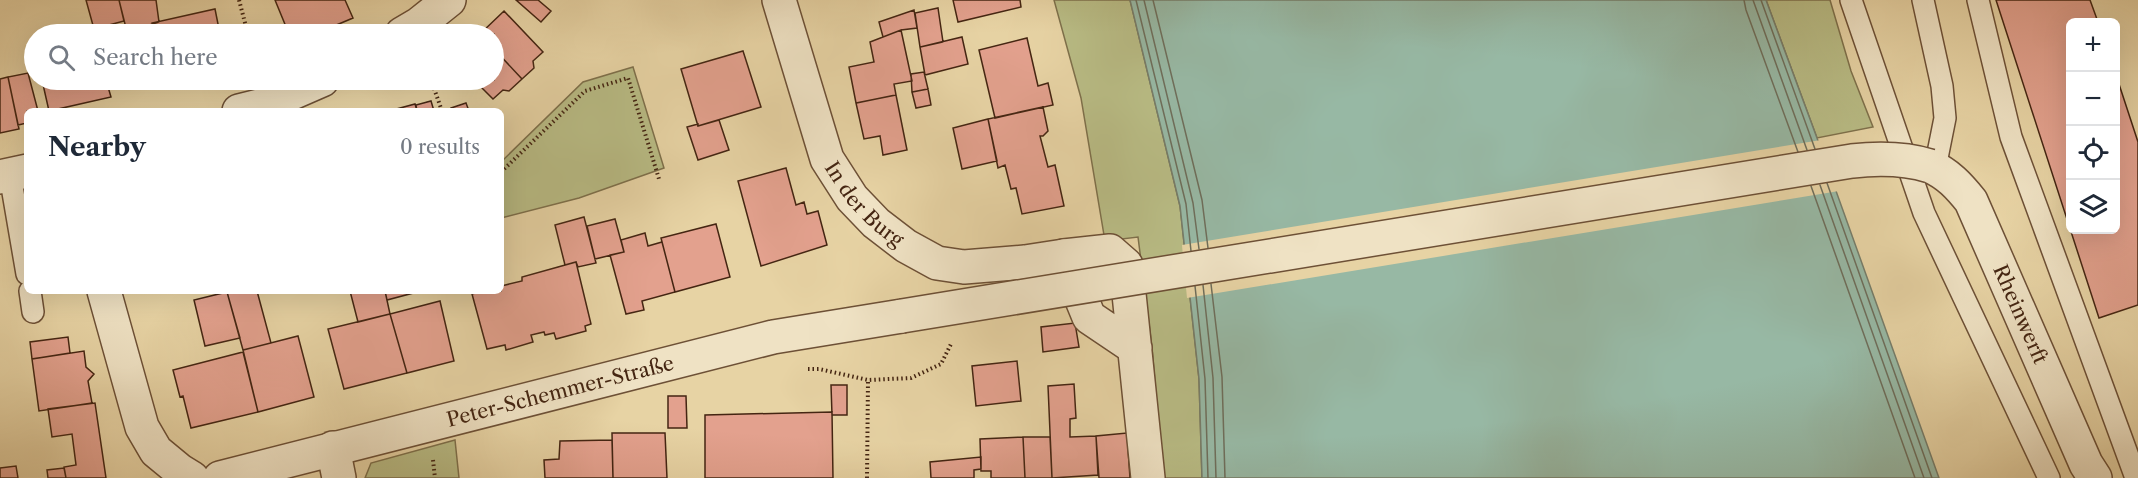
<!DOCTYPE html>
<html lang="en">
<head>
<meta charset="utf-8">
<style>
	body { margin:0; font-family:"Libre Caslon Text",serif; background:#f2f2f3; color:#1f2937 }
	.controls { position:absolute; right:18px; top:18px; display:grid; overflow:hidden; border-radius:9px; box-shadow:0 6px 24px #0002 }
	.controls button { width:54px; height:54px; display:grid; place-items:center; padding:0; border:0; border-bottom:2px solid #e0e1e3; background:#fff; color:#1f2937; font:30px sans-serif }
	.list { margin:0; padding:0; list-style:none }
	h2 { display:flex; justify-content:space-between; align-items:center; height:78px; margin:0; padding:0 24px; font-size:26px }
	h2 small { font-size:20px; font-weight:400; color:#747a83 }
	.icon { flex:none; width:33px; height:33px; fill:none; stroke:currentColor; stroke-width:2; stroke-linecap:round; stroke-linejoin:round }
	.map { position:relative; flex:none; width:2138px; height:478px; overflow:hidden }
	.search { position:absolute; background:#fff; box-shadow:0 6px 24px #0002; left:24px; top:24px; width:480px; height:66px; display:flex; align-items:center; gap:15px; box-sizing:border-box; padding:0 21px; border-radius:33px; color:#747a83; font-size:22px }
	.panel { position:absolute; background:#fff; box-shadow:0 6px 24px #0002; left:24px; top:108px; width:480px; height:186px; border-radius:9px }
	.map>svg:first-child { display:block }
	.green { fill:#b8bb84; stroke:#7e704b; stroke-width:1.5 }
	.water { fill:#97b8a4; stroke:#767d6a; stroke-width:1.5 }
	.pier { fill:#e7d3a4 }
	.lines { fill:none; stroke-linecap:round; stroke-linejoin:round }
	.shore { stroke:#6e6e5b; stroke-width:1.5 }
	.building { fill:#e3a18e; stroke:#442512; stroke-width:1.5 }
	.lane-casing { stroke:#6d5036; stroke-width:24 }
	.street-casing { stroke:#6d5036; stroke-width:36 }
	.path { stroke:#442512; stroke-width:4; stroke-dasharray:1.5 3; stroke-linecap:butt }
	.lane { stroke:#efe2c4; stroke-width:21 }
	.street { stroke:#efe2c4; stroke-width:33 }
	.street-bridge-casing { stroke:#6d5036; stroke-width:36; stroke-linecap:butt }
	.street-bridge { stroke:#efe2c4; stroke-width:33 }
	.labels { text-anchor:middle; stroke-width:4.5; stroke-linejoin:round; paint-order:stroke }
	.street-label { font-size:20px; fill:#442512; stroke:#efe2c4 }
</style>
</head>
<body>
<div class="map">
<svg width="2138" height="478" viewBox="0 0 2138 478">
	<rect width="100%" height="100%" fill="#e7d3a4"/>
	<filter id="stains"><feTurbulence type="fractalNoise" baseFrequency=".00333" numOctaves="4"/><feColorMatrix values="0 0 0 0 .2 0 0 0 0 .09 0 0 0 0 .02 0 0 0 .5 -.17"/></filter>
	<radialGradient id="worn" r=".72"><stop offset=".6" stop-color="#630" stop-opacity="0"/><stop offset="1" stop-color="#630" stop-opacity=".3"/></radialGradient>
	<path class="green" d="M1054,0H1130L1131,4L1180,206L1199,379L1202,478H1163L1152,347L1138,237L1105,241L1081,98Z
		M1766,0H1830L1851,71L1873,127L1817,138Z
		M633,67L664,168L579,198L501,218V162L583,82Z
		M455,440L459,478H365L371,463Z"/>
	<path class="water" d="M1130,0H1766L1817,138L1939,478H1202L1199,379L1180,206Z"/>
	<path class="pier" d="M1821,140L1839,191L1187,298L1182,245Z"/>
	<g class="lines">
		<path class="shore" d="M1136,0L1186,204L1191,251
			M1144,0L1193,203L1199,249
			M1153,0L1202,200L1208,248
			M1744,0L1746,10L1798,152
			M1753,0L1807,150
			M1761,0L1815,149
			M1827,183L1932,478
			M1820,185L1924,478
			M1811,186L1915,478
			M1211,284L1222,377L1225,478
			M1203,285L1213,378L1216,478
			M1195,286L1205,379L1208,478"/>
	</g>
	<path class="building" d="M86,0H119L124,21L94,29Z
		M119,0H156L159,22L127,32Z
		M275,0H345L353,18L315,34H289Z
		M516,0H538L551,11L541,22Z
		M953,0H1020L1021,7L958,22Z
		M1996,0H2090L2098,22H2070V230H2116V75L2138,142V305L2099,318Z
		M938,8L943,42L920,47L915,13Z
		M215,9L220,34H154L152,23Z
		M914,10L917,28L901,30L883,37L879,22Z
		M504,11L543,52L533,61L534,68L522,79L494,49V34H480Z
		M901,30L912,81L894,84L896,95L856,103L849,67L874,62L870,42Z
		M962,37L968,64L925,75L920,47Z
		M1027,38L1038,86L1048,83L1053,105L995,118L979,50Z
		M494,49L522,79L509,91L503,90L493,99L474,80H494Z
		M743,51L761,107L698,126L681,69Z
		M924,72L928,89L912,92L911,74Z
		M28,73L38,111H27V123L18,125L8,77Z
		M8,77L19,129L0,133V79Z
		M42,80H106L111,97L49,111Z
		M928,89L931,105L916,108L912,92Z
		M896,95L907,150L883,155L880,136L864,139L856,103Z
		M431,101L434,111H417L416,105Z
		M466,103L469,111H452L451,108Z
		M415,104L417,111H389Z
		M1043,107L1048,131L1043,136H1040L1048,167L1055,165L1064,206L1022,214L1016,188L1011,189L1005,165L998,168L988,119Z
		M988,119L997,161L962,169L953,128Z
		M719,120L729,150L698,160L687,127L698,124V126Z
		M786,168L796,205L804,202L807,214L818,211L827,245L761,266L738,181Z
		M584,217L596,263L578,267L576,262L565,265L555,225Z
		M615,219L624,252L595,259L587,226Z
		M716,224L730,277L675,292L661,238Z
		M645,233L648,246L662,242L675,292L642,301L644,310L626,314L610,255L624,252L621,240Z
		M576,262L591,324L585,326L586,331L556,339L554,333L545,335L544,332L531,335L533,342L506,350L505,345L487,349L472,294L482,291H501V286L522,281V277Z
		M257,291L271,343L243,350L227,292Z
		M350,291H385L390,314L358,322Z
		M385,291H416L417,292L387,300Z
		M227,292L240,338L205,346L194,300Z
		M440,301L454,361L407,373L390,314Z
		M390,314L407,373L344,389L328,329Z
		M1075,323L1079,347L1043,352L1041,327Z
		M298,336L314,397L258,412L243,350Z
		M68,337L70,353L32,359L30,342Z
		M84,351L86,367L94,374L88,381L92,403L39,411L32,359Z
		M243,352L258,412L191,428L183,396L180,397L173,370Z
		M1017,361L1021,401L976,406L972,366Z
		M1074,384L1076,418L1070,419V437L1096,436L1098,475L1052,478L1048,386Z
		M831,385H847V415H832Z
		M668,396H686L687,428H668Z
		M95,403L106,478H66L64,467L76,465L72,434L52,437L48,409Z
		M832,412L833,478H705V415Z
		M612,433H665L667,478H613Z
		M1127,433L1130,478H1099L1096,436Z
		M1023,437H1050L1052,478H1025Z
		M1023,437L1025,478H991V471H981L980,439Z
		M612,440L613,478H545L544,460L559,459L560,441Z
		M981,457V469L974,470V478H931L930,462Z
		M16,466L18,478H0V468Z
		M64,468L66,478H48L47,470Z"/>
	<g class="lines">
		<g class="lane-casing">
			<path id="lane" d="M1851,0L1924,213L2049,478
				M1923,0L1942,86L1945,118L1935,168
				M1978,0L2011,137L2136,478
				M10,175L27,274
				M30,291L33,312"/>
		</g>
		<g class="street-casing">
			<g id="street">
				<path id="s1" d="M779,0L827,159L852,198L876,223L906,246L937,263L964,267L1025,262L1064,256"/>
				<path d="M402,34L419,24L449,0"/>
				<path d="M239,111L267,104L322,80"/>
				<path id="s2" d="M1930,166C1948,174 1959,186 1971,201L2086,464L2095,478"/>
				<path d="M0,177L27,171"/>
				<path d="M104,291L142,427L156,451L179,470L192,478"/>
				<path d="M1135,348L1089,317L1064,256L1110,251L1126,265L1148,478"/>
				<path d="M333,448L339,478"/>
				<path id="s3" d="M220,478L773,337L902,316"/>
			</g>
		</g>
		<path class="path" d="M239,0L248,34
			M431,80L442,111
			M501,172L585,91L628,78L659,179
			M808,369H819L868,380L911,378L941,364L951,344
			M433,460L435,478
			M867,478L868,380"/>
		<use href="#lane" class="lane"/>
		<use href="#street" class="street"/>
		<g class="street-bridge-casing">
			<path id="street-bridge" d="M902,316L1852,161C1879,158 1904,158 1930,166"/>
		</g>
		<use href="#street-bridge" class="street-bridge"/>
	</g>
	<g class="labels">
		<g class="street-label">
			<text dy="7" stroke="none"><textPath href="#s1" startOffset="225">In der Burg</textPath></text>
			<text dy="7" stroke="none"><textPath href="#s2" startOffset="178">Rheinwerft</textPath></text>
			<text dy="7" stroke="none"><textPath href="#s3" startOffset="351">Peter-Schemmer-Straße</textPath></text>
		</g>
	</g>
	<rect width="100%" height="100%" filter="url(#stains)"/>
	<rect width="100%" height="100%" fill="url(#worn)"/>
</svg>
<div class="controls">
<button>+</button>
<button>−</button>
<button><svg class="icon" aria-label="locate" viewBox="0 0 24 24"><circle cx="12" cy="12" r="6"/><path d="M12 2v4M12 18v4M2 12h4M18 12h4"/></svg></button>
<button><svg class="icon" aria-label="layers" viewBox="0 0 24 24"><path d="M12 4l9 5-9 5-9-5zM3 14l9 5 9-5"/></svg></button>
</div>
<div class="search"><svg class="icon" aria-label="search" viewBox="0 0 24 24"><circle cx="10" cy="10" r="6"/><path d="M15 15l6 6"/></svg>Search here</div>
<section class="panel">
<h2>Nearby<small>0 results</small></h2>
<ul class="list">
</ul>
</section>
</div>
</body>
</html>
